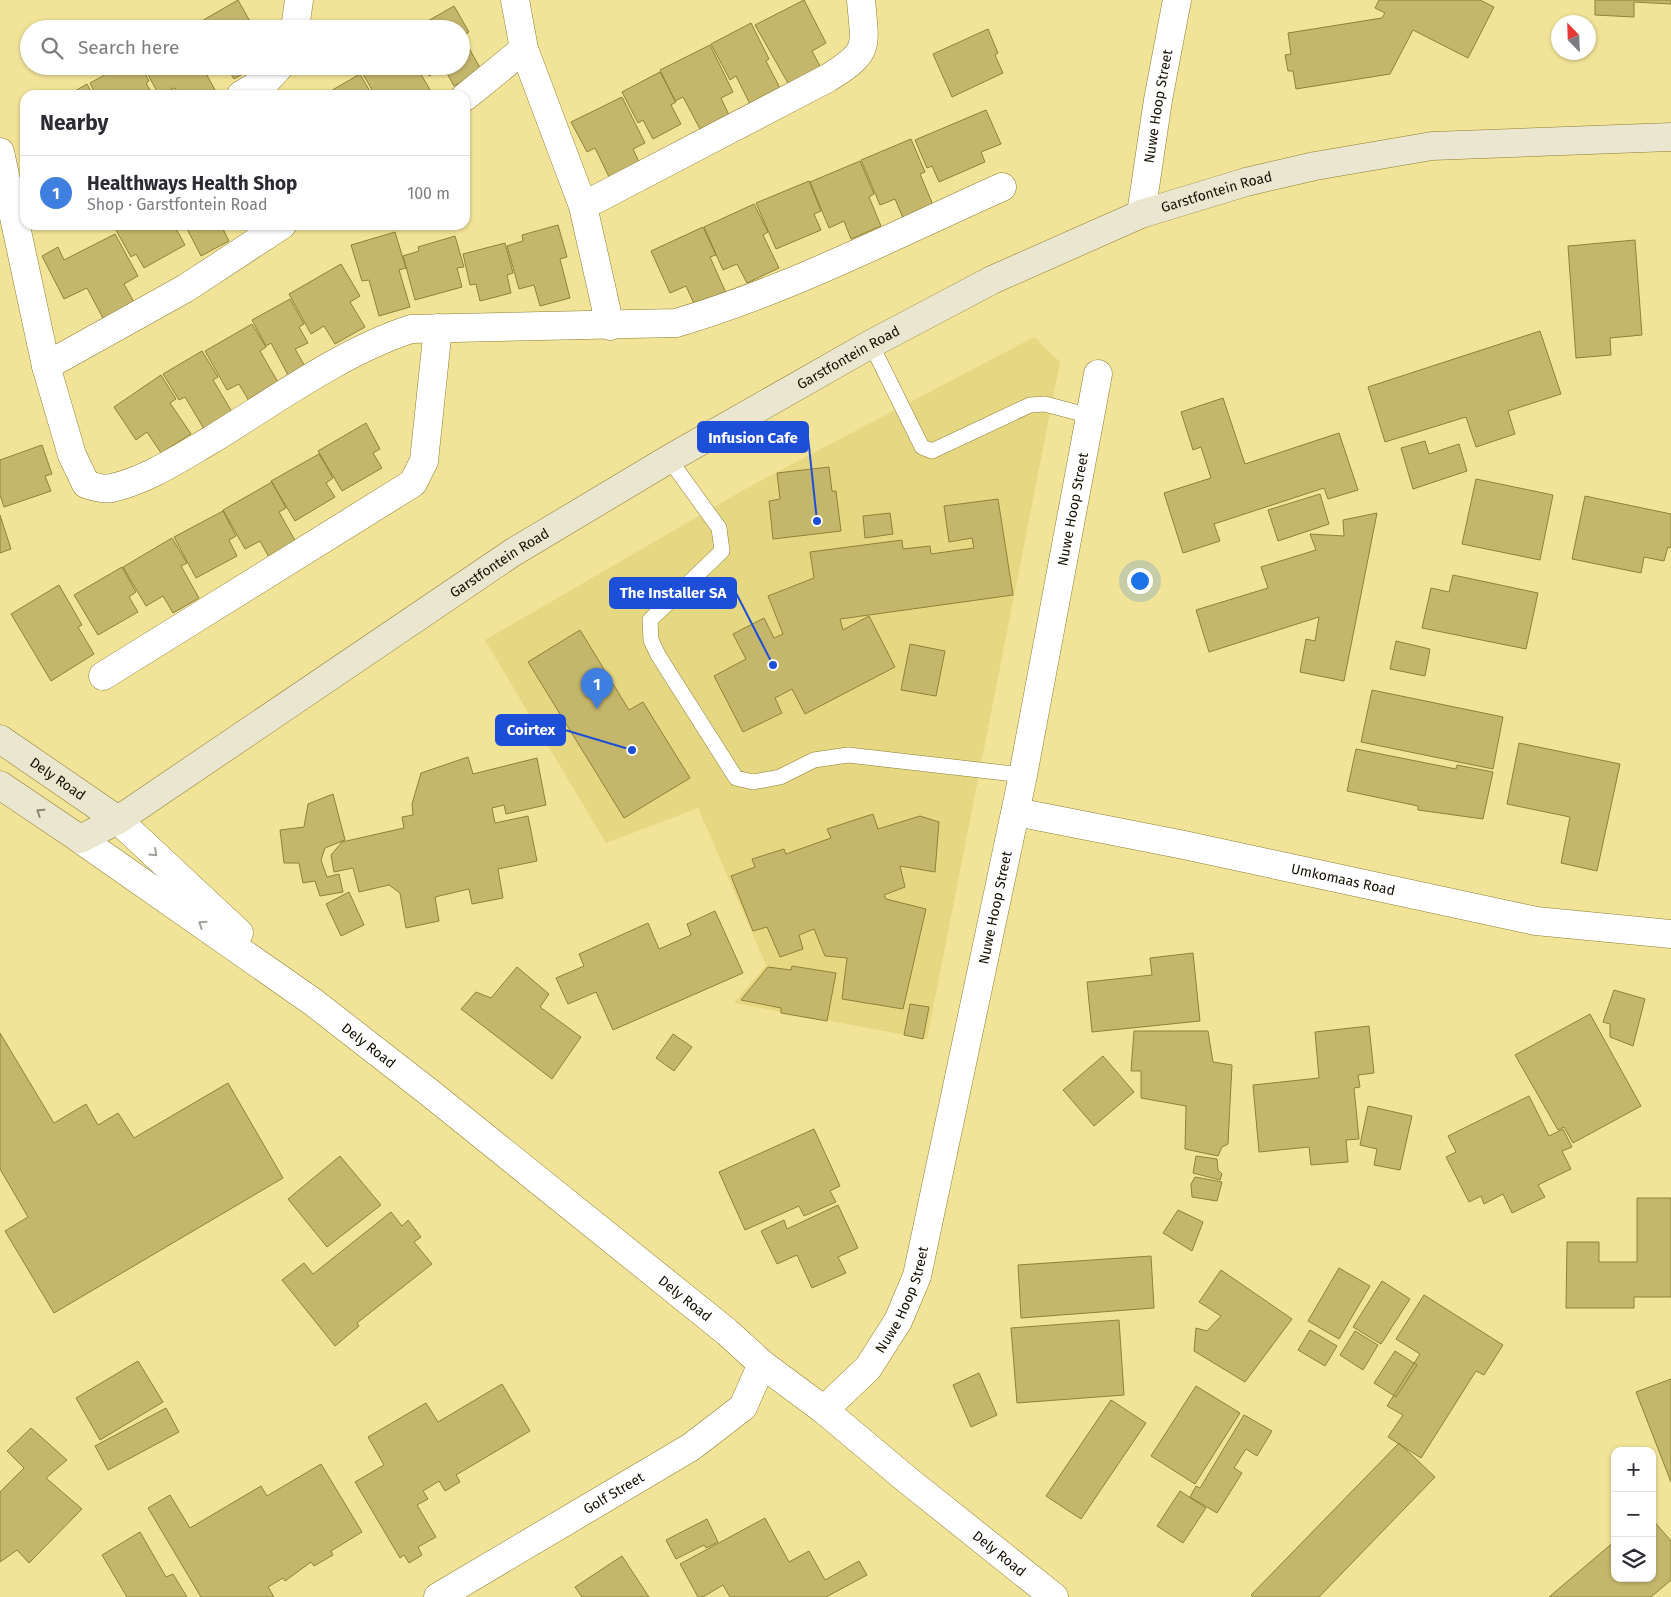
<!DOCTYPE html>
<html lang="en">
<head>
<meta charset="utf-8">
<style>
	body { margin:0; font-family:"Fira Sans",sans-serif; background:#f7f7f7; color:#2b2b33 }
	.controls { position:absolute; right:15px; bottom:15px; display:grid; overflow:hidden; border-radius:10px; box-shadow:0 1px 4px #0004 }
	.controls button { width:45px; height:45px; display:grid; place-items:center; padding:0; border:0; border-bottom:1px solid #e1e1e2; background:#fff; color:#2b2b33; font:25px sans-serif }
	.compass { position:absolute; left:1551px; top:15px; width:45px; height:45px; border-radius:50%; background:#fff; box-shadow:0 1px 4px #0004; rotate:337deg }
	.you { position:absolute; left:1139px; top:580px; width:18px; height:18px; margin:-12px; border:4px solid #fff; border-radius:50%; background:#1a73e8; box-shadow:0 0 0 8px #1a73e833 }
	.badge { display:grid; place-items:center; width:32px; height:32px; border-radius:50%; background:#0f766e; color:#fff; font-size:16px; font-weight:700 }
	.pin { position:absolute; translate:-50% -41px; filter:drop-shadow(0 1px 2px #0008) }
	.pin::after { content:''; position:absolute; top:26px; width:18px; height:15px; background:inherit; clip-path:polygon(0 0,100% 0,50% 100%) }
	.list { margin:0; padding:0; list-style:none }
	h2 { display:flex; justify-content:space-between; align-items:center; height:65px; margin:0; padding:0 20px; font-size:21px }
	h2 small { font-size:16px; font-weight:400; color:#7c7c81 }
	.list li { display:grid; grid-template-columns:32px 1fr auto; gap:15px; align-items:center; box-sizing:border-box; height:75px; padding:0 20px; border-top:1px solid #e1e1e2 }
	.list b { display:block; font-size:19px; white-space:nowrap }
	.list p { margin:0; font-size:16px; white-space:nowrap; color:#7c7c81 }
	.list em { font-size:16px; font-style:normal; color:#7c7c81 }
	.icon { flex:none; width:28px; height:28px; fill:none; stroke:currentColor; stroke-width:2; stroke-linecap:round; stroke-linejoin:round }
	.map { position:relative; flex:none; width:1671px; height:1597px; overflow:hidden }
	.search { position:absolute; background:#fff; box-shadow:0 1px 4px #0004; left:20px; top:20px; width:450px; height:55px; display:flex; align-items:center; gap:12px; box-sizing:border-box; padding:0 18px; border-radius:28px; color:#7c7c81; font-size:19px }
	.panel { position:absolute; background:#fff; box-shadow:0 1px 4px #0004; left:20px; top:90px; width:450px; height:140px; border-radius:15px }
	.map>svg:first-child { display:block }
	.built { fill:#e6d782 }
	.building { fill:#c4b76c; stroke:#8f8237 }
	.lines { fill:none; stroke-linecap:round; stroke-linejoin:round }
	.service-casing { stroke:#8c7f33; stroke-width:16 }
	.minor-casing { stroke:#8c7f33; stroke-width:29 }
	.tertiary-casing { stroke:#8c7f33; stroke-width:29 }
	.secondary-casing { stroke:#8c7f33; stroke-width:29 }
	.service { stroke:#fff; stroke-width:15 }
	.minor { stroke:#fff; stroke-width:28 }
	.tertiary { stroke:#fff; stroke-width:28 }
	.secondary { stroke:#ebe6cf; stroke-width:28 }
	.oneway { stroke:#8a8672 }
	.oneway2 { stroke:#a19f99 }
	.labels { text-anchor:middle; stroke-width:4; stroke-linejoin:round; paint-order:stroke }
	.street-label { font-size:14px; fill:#141000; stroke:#fff }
	.leader { fill:none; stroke:#1d4ed8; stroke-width:2 }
	.callout-dot { fill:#1d4ed8; stroke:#fff; stroke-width:2 }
	.callout { fill:#1d4ed8; stroke:#1d4ed8; stroke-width:2 }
	.callout-label { font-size:15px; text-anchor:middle; font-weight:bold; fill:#fff }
</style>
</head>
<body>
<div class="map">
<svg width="1671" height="1597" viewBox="0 0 1671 1597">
	<rect width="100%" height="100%" fill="#f1e397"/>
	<path class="built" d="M1034,337L1060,362L927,1039L734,1003L766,965L698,808L606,843L485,640L747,488Z"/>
	<path class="building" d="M238,0L252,25L247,29H188Z
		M804,0L826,43L812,51L821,68L789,85L755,25Z
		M1379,0H1480L1494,7L1468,58L1413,30L1390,74L1296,89L1293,71H1288L1285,55L1291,54L1288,33L1382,18L1385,13L1375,8Z
		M1595,0H1671V4L1634,2V17L1595,15Z
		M454,6L469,32L462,36L482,71L454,86L444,68L429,76L424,66H461V29H414Z
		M751,23L769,59L766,61L782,92L752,108L736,76L730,80L711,44Z
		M988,29L998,53L995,55L1003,73L952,97L933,54Z
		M710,45L733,92L721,98L729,115L700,129L683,97L675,101L660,70Z
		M121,66H141L149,81L146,83L153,95H96L90,83Z
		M155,66H202L215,90L206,95H179L175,88L159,95L146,71Z
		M226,66H257L234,79Z
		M364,66H423L418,69L433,95H375L360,69Z
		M660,72L676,102L671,105L681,124L653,139L643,120L638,123L622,92Z
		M360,74L372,95H331L329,92Z
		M87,84L93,95H68Z
		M622,97L645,143L633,149L641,166L611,181L595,148L587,152L571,122Z
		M986,110L1001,144L981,152L985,162L939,182L932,166L927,168L915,140Z
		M911,139L925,172L920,174L933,205L903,218L895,199L880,205L861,160Z
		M860,161L874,194L869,197L881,226L851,239L844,221L829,228L810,182Z
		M809,181L821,211L814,214L821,230L776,249L756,203Z
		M754,204L768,232L763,235L779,268L747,283L737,264L723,270L704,227Z
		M125,225H174L185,245L144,268L136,254L131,257L116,230Z
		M185,225H221L229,241L201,256Z
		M558,225L567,257L560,259L570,298L540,306L534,285L519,289L507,246L523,241L522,235Z
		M703,227L716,255L710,257L726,293L695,306L686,286L670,293L651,251Z
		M395,232L406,268L399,270L410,307L379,316L369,280L362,281L351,245Z
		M115,234L138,276L124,284L135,304L104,320L87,288L64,299L42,256L58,247L64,260Z
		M455,236L464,267L457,268L462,287L415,300L403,256L419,251L418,247Z
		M1635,240L1642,335L1610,338L1611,355L1576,358L1568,246Z
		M505,243L513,273L507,275L511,293L480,301L476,284L470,285L463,254Z
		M341,264L360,296L350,302L365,327L335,344L324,326L311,334L289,294Z
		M290,299L304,324L299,327L308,343L295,349L306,368L289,377L271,343L266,346L252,320Z
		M252,324L266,347L260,351L279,384L249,401L239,384L227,390L205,351Z
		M1540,331L1561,394L1508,411L1515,434L1476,447L1466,417L1385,442L1368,387Z
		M202,351L218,377L213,380L232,412L204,429L185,397L179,400L163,374Z
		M161,375L176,399L170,403L191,434L161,453L147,432L136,440L114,407Z
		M1223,398L1245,464L1339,433L1358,490L1328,499L1324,488L1214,524L1220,541L1183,553L1164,493L1211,478L1201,447L1193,450L1181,412Z
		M366,423L380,449L373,453L382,468L342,491L318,451Z
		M1425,441L1429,454L1459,444L1467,471L1413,489L1401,448Z
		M42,445L52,474L45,476L51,491L4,507L0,495V460Z
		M319,454L333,478L326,483L335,497L295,521L271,481Z
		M829,467L832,491H836L841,531L773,539L769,501L780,499L777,473Z
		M1476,479L1553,495L1540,560L1462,544Z
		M272,482L286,508L279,512L297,544L270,559L260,541L245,549L223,510Z
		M1320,494L1329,524L1278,541L1268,510Z
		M1585,496L1671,514V548L1668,547L1664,561L1644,557L1641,573L1572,559Z
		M998,499L1013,595L840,619L843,630L869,616L895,667L805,714L792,689L775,698L782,713L743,732L714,676L746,659L733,634L764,618L774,638L783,634L768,596L814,578L810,552L902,540L903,549L930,546L931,554L974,548L972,538L949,542L944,506Z
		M223,511L236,536L229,540L237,556L196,578L174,537Z
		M890,513L893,534L865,538L863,516Z
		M1377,513L1344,681L1300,672L1306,639L1315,641L1319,617L1209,652L1196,610L1268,588L1261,567L1316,550L1310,534L1344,536L1343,520Z
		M0,515L11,549L0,553Z
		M172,538L187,563L181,566L199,598L173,613L163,596L146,606L123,567Z
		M122,567L136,592L129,597L138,612L98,635L74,595Z
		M1453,575L1538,593L1526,649L1422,628L1431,588L1449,592Z
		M59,585L82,625L78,627L94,654L51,681L11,614Z
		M580,630L629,710L643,702L690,778L624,818L528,662Z
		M1396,641L1430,649L1425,676L1390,669Z
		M910,644L945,651L936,696L901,690Z
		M1372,690L1503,717L1493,769L1361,742Z
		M1519,743L1620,764L1597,871L1561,863L1570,817L1507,804Z
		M1356,749L1456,769L1457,765L1493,772L1483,819L1418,810V806L1347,791Z
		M468,757L473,774L537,758L546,805L506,814L504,805L492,808L495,823L528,816L537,861L498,869L503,898L472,904L469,889L435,897L439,921L406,928L400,893L389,885L359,892L353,868L334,872L331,855L342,842L404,828L402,817L413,815L412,804L421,773Z
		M333,794L345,840L325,848L321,860L327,877L339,874L343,892L320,896L315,881L303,883L299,863H284L280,830L304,827L308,804Z
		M873,814L878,829L920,816L939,822L935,872L900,866L905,887L884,895L886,899L926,909L903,1009L842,999L847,958L825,956L814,929L799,935L803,949L780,957L767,927L753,931L731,876L755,867L752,859L784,849L786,854L831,838L827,829Z
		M349,892L364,925L341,936L326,904Z
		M715,911L743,973L613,1030L596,992L568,1004L556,978L584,966L579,954L648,923L659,949L691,935L687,924Z
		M1193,953L1200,1021L1092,1032L1087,982L1152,975L1150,958Z
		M792,966L836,973L827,1021L781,1013V1008L741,1000L768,967L791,970Z
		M517,967L549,994L540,1007L581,1037L552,1079L461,1009L476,992L491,998Z
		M1614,990L1645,999L1633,1046L1610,1037V1024L1603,1022Z
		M910,1004L929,1007L923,1039L904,1035Z
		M1590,1014L1641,1106L1573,1143L1564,1127L1558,1130L1515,1055Z
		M1369,1026L1374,1073L1358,1075L1360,1087L1354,1088L1359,1139L1346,1140L1348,1162L1311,1165L1309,1147L1259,1152L1253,1085L1319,1078L1315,1032Z
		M1134,1031H1208L1213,1062L1232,1065L1228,1144L1222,1147L1218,1156L1185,1149L1186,1106L1141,1098V1071H1131Z
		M0,1033L54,1123L86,1104L98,1125L118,1113L134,1138L228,1083L283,1178L54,1313L5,1231L28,1217L0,1169Z
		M673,1034L692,1047L674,1071L656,1058Z
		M1103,1056L1134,1092L1094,1126L1063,1090Z
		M1529,1096L1549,1136L1563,1129L1572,1147L1562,1151L1571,1169L1538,1185L1545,1197L1512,1213L1503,1194L1484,1204L1481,1196L1469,1202L1446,1157L1456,1152L1448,1136Z
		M1368,1106L1412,1116L1400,1170L1374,1165L1377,1149L1360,1145Z
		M814,1129L840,1186L830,1191L836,1202L804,1216L799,1206L745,1230L719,1172Z
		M340,1156L381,1205L327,1247L288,1199Z
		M1196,1156L1217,1159L1218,1170L1222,1174L1220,1180L1193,1173Z
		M1195,1177L1222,1182L1217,1201L1192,1197L1191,1184Z
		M1637,1198H1671V1297H1634V1308H1566L1567,1242H1599V1262H1637Z
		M838,1205L858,1248L838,1257L846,1273L812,1288L797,1255L777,1264L761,1231L784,1220L787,1229Z
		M1178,1210L1203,1222L1192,1251L1163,1233Z
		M391,1212L402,1226L408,1220L421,1237L414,1242L432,1264L357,1323L359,1326L335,1346L282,1280L304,1263L313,1274Z
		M1151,1256L1154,1308L1021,1318L1018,1265Z
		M1339,1268L1370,1286L1339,1339L1308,1321Z
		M1221,1270L1292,1319L1245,1382L1194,1351L1196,1328L1207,1331L1221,1316L1199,1302Z
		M1382,1281L1410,1299L1381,1344L1353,1327Z
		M1424,1295L1503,1345L1484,1375L1476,1371L1421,1458L1388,1437L1403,1415L1387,1406L1420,1354L1396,1339Z
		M1119,1320L1124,1395L1017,1403L1011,1328Z
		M1310,1330L1337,1346L1325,1366L1298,1350Z
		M1355,1331L1378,1345L1363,1370L1340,1355Z
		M1395,1351L1417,1365L1396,1397L1374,1383Z
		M138,1361L163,1402L100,1440L76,1398Z
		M979,1373L997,1415L971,1427L953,1385Z
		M1671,1379V1482L1636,1392Z
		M502,1384L530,1431L456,1475L460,1482L445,1491L439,1481L423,1491L428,1499L417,1505L436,1537L418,1547L422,1555L409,1563L404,1555L400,1558L355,1482L384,1465L368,1437L426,1403L438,1422Z
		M1196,1386L1240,1413L1195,1484L1151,1456Z
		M1111,1400L1146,1423L1081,1519L1046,1496Z
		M166,1408L179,1432L108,1470L95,1446Z
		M1244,1415L1272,1431L1257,1456L1246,1449L1234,1468L1242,1473L1217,1513L1190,1497L1196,1486L1200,1488Z
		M31,1428L67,1460L46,1478L82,1509L29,1563L17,1550L0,1562V1492L24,1468L7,1451Z
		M1399,1443L1435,1477L1319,1597H1253L1251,1595Z
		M321,1464L362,1532L331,1551L333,1555L314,1566L311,1562L285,1581L283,1578L268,1587L274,1597H201L148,1508L170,1495L190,1528L261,1486L267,1496Z
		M1180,1491L1206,1508L1183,1543L1157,1526Z
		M765,1518L789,1562L809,1551L825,1580L859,1561L867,1575L826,1597H730L723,1585L703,1597H698L680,1564Z
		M707,1519L718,1542L706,1548L704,1545L676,1559L666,1540Z
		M1652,1519L1671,1541V1580L1651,1597H1549L1615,1541V1578H1652Z
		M140,1532L166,1577L173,1574L187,1597H127L102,1555Z
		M622,1556L649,1597H582L575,1587Z"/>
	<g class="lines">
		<g class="service-casing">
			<path id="service" d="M871,344L922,447L932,451L1030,405L1045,404L1090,416
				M669,459L719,528L722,551L650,620L651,640L658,655L736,778L753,782L780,777L814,760L848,755L1023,775"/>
		</g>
		<g class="minor-casing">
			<g id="minor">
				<path d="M515,0L524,49L583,206L610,326"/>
				<path d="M295,29L299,0"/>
				<path d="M241,95L268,79L280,66"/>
				<path d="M465,97L524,49"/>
				<path d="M0,152L46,366L72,455L86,484C94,487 103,490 112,488C147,480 180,458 211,440C273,402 341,352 411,329L676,323C788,290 895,235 1002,187"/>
				<path d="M583,206L828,78C871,51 865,48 861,0"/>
				<path id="s1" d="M1141,214L1158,100L1177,0"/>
				<path d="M46,366L186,288L282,225"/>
				<path d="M103,676L413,483L424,461L438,328"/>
				<path id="s2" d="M1016,812L1184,845L1536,921L1671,934"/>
				<path id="s3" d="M824,1410L868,1368L898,1321L917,1276L1023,775L1098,374"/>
				<path id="s4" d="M438,1597L691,1447L743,1407L762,1364"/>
			</g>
		</g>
		<g class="tertiary-casing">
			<g id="tertiary">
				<path d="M118,820L239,933"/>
				<path id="s5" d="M80,839L313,1002L430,1093L727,1332L762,1364L824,1410L905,1478L1054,1597"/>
			</g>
		</g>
		<g class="secondary-casing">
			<g id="secondary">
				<path id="s6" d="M0,739L118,820"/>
				<path id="s7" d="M0,785L80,839L118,820L512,553L669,459L871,344L992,280L1141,214L1246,182L1315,166L1432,146L1671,137"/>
			</g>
		</g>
		<use href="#service" class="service"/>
		<use href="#minor" class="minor"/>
		<use href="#tertiary" class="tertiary"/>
		<use href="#secondary" class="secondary"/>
	</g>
	<defs><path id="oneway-chevron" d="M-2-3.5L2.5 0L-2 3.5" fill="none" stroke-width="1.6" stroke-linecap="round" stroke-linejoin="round" transform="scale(1.25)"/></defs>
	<use class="oneway" href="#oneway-chevron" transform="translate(40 812) rotate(-146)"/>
	<g class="oneway2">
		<use href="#oneway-chevron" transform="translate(154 853) rotate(43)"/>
		<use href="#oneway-chevron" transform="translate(202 924) rotate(-145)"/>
	</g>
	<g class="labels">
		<g class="street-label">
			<text dy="5" stroke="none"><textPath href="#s1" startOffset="109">Nuwe Hoop Street</textPath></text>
			<text dy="5" stroke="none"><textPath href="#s7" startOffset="1409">Garstfontein Road</textPath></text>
			<text dy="5" stroke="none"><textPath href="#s7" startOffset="1004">Garstfontein Road</textPath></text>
			<text dy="5" stroke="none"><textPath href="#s3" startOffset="948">Nuwe Hoop Street</textPath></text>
			<text dy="5" stroke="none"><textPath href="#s7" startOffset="599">Garstfontein Road</textPath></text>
			<text dy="5" stroke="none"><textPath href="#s6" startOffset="70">Dely Road</textPath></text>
			<text dy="5" stroke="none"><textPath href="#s2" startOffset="334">Umkomaas Road</textPath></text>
			<text dy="5" stroke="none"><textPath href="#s3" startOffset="542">Nuwe Hoop Street</textPath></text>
			<text dy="5" stroke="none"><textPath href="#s5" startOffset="355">Dely Road</textPath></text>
			<text dy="5" stroke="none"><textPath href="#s5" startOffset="760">Dely Road</textPath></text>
			<text dy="5" stroke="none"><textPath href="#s3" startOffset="138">Nuwe Hoop Street</textPath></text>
			<text dy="5" stroke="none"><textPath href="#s4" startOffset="204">Golf Street</textPath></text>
			<text dy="5" stroke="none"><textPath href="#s5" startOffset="1165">Dely Road</textPath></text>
		</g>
	</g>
	<path class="leader" d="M817 521L808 437M773 665L736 593M632 750L565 730"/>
	<g class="callout-dot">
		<circle cx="817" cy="521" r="5"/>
		<circle cx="773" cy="665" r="5"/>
		<circle cx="632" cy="750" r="5"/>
	</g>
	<g class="callout">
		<rect x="698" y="422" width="110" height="30" rx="5"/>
		<rect x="610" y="578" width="126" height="30" rx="5"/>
		<rect x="496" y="715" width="69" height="30" rx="5"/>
	</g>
	<g class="callout-label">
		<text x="753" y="443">Infusion Cafe</text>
		<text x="673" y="598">The Installer SA</text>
		<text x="531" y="735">Coirtex</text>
	</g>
</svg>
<div class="controls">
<button>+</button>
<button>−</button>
<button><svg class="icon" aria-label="layers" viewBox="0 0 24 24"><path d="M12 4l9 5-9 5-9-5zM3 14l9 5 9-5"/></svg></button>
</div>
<svg class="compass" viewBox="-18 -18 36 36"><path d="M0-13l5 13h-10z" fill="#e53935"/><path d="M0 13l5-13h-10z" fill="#7c7c81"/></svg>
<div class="you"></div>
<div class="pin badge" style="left:597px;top:709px;background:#3f7fe0">1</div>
<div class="search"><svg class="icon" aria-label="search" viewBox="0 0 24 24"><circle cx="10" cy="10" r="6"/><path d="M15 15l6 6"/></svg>Search here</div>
<section class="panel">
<h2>Nearby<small></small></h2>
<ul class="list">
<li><span class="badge" style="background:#3f7fe0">1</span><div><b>Healthways Health Shop</b><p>Shop · Garstfontein Road</p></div><em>100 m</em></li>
</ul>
</section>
</div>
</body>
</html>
